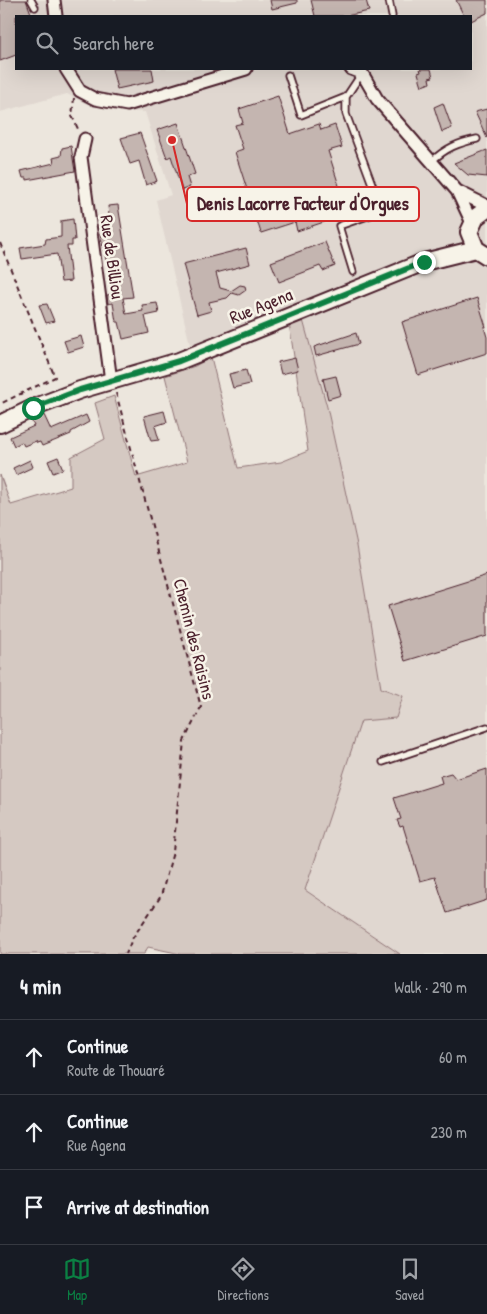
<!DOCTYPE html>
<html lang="en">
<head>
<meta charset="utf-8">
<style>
	body { margin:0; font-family:"Patrick Hand",sans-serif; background:#20242c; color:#f1f3f6 }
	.stop { position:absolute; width:15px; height:15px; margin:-11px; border:4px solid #0b8043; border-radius:50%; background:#fff }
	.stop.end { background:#0b8043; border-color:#fff; box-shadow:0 1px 5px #0008 }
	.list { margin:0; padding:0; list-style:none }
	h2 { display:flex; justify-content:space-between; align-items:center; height:65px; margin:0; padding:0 20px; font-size:21px }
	h2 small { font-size:16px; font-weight:400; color:#9ea1a6 }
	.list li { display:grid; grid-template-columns:32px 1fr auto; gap:15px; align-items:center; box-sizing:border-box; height:75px; padding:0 20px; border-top:1px solid #363941 }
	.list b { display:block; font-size:19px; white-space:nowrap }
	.list p { margin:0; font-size:16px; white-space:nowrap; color:#9ea1a6 }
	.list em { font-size:16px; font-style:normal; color:#9ea1a6 }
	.icon { flex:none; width:28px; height:28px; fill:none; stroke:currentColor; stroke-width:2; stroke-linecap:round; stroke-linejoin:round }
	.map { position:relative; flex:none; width:487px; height:954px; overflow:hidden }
	.search { position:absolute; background:#171b24; box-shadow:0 5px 20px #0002; left:15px; right:15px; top:15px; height:55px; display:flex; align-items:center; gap:12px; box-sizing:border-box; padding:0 18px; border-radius:0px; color:#9ea1a6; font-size:19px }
	.sheet { height:290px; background:#171b24 }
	nav { display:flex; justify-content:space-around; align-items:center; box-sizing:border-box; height:70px; border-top:1px solid #363941; background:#171b24; font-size:14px; color:#9ea1a6 }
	nav a { display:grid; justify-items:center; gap:2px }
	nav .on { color:#0b8043 }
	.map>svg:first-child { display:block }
	.built { fill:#e0d7d0; fill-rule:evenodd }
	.green { fill:#d5c9c2; stroke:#907476 }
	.building { fill:#c4b5b0; stroke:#4a1f2b }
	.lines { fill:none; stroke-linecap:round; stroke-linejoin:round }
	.lane-casing { stroke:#4a1f2b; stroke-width:9 }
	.street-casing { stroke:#4a1f2b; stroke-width:15 }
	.secondary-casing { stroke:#4a1f2b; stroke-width:20 }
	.path { stroke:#4a1f2b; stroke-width:2; stroke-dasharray:5 4; stroke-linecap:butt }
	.lane { stroke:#f7f3e8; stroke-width:5.5 }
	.street { stroke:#f7f3e8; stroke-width:11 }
	.secondary { stroke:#f7f3e8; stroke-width:16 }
	.route { stroke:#0b8043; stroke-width:6 }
	.labels { text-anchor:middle; stroke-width:5; stroke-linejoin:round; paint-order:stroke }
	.street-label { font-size:18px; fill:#4a1f2b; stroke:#f7f3e8 }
	.leader { fill:none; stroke:#d62828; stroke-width:2 }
	.callout-dot { fill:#d62828; stroke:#f7f3e8; stroke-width:2 }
	.callout { fill:#f7f3e8; stroke:#d62828; stroke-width:2 }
	.callout-label { font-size:19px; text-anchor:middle; font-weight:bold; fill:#4a1f2b }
</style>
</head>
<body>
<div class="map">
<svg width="487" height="954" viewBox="0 0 487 954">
	<rect width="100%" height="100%" fill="#ece6dd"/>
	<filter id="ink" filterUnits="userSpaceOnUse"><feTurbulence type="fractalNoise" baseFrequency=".02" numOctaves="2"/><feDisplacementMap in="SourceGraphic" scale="10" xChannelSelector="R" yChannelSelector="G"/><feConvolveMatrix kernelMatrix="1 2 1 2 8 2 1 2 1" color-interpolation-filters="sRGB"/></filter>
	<g filter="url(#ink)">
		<path class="built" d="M0,0H487V954H400L305,890L361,721L396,718L403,696L381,688L357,545L327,407L303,321L289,323L195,366L156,200L171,195L145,112L113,111L85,103L67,94L0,112ZM16,16H471V69H16Z"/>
		<path class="green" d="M303,320L327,407L357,545L381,688L403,696L396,718L361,721L305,890L400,954H181L148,947L144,954H0V475L11,505L71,487V457L105,439L95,403L114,396L136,477L187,462L165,376L195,366L211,357L238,468L281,462L308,451L289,323Z"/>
		<path class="building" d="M0,0H26L32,16H16V55L0,61Z
			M270,0H297V3L272,9Z
			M311,0H366L369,11L346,16H315Z
			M456,0H487V13L471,21V16H464Z
			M112,69H152L154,81L117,89Z
			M420,69H431L433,77L429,78L430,83L422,86L418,73L421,72Z
			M278,96L290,134L319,124L321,130L335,125L342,147L328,151L348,214L297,231L295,222L261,233L235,152L243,149L235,125L243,123L239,109Z
			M443,103L452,128L442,132L434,107Z
			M487,109V138L475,112Z
			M178,123L195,174L187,177L190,187L182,190L171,156L167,158L157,130Z
			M140,133L157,181L146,185L139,161L130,164L121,138Z
			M71,146L75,171L27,180V178H23L21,171L54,163L53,158L61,156L62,148Z
			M487,150V177L468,175L454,163Z
			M118,205L133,297L123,298L126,314L143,311L142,305L157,303L159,313L145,316L149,333L123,339L119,322H116L113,303L108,304L107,295L114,294L100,234L111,232L108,206Z
			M73,219L75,240H72V246H67L71,281L61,282L57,254L22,259L20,248L45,244L46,239L61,237V221Z
			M325,242L335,266L323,271L320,266L279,282L271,262Z
			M246,248L250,264L216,273L220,288L231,291L240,285L245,286L246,290L239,295L232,293L227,298L209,302L211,311L197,315L183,264Z
			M477,298L486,327H484L487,337V353L418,375L402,322Z
			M47,304L54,321L46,323L39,305Z
			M356,333L359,344L316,356L314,347Z
			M81,336L84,347L68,352L64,341Z
			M295,358L298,370L281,374L278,362Z
			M246,370L250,384L233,388L229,374Z
			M336,376L341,395L328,399L323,379Z
			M164,411L167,422L155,426L159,440L151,441L144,416Z
			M44,415L51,430L86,415L89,422L71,432V434L42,446L40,442L37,443L36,441L24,446L22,442L14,446L10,437L34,426L31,420Z
			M58,457L63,469L53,473L48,461Z
			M30,460L33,467L16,475L13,468Z
			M487,575V636L405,661L388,606Z
			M487,769V900L447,913L435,877L420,881L403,826L400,827L397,820L401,819L394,798L442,783L440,776L451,773L456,779Z"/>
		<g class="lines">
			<g class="lane-casing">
				<path id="lane" d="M31,0L35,7
					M389,0L392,16
					M288,75L301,115L346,97L362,73
					M346,97V114L382,211L339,226L353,272
					M432,161C446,148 458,143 477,139
					M383,762L487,727"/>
			</g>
			<g class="street-casing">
				<path id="street" d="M54,0L56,16
					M66,69L80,91L95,99L127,105L246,69
					M351,69L362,73L377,99L457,191L472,223
					M85,139L81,157L111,381
					M457,191L487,206"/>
			</g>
			<g class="secondary-casing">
				<path id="secondary" d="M487,209L476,217L469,232L476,249L487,256
					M0,424L33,408L80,390L179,361L424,262L476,249"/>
			</g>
			<path class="path" d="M74,98L72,116L79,131
				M0,243L55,377L0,404
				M116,393L201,707L184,741L173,852L161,896L132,939L126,954"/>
			<use href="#lane" class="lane"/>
			<use href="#street" class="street"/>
			<use href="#secondary" class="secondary"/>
		</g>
	</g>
	<g class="lines" filter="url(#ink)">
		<path class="route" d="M33,408L80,390L179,361L424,262"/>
	</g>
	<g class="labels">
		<g class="street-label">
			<text transform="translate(112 257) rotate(82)" y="6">Rue de Billiou</text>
			<text transform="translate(261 306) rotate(-22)" y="6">Rue Agena</text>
			<text transform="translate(194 639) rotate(76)" y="6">Chemin des Raisins</text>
		</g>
	</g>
	<path class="leader" d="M172 140L187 204"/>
	<circle class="callout-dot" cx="172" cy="140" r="5"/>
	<rect class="callout" x="187" y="187" width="232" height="34" rx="5"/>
	<g class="callout-label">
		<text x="303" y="210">Denis Lacorre Facteur d'Orgues</text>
	</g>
</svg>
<div class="stop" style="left:33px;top:408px"></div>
<div class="stop end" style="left:424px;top:262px"></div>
<div class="search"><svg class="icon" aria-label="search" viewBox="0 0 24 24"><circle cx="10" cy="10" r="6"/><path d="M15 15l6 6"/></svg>Search here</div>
</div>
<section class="sheet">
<h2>4 min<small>Walk · 290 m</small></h2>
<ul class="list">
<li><svg class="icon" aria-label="ahead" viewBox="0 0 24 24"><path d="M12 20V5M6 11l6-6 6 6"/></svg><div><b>Continue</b><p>Route de Thouaré</p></div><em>60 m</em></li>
<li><svg class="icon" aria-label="ahead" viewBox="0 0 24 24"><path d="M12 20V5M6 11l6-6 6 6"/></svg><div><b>Continue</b><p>Rue Agena</p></div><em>230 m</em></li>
<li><svg class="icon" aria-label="arrive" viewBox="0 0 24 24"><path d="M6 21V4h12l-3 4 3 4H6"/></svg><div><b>Arrive at destination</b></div></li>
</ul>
</section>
<nav>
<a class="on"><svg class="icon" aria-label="map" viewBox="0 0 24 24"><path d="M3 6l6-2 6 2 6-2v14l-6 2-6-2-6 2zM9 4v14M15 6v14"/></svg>Map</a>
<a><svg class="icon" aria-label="directions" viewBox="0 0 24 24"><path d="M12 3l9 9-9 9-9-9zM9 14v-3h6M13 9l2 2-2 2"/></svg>Directions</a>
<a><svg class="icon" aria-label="saved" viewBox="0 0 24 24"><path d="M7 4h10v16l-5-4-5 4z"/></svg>Saved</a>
</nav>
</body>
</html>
